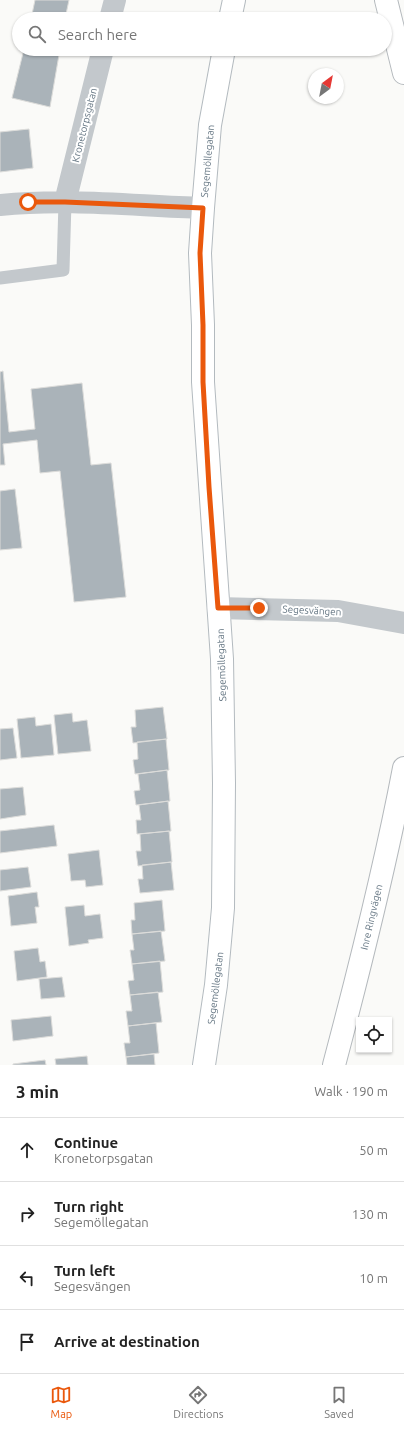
<!DOCTYPE html>
<html lang="en">
<head>
<meta charset="utf-8">
<style>
	body { margin:0; font-family:Ubuntu,sans-serif; background:#f6f6f6; color:#222 }
	.controls { position:absolute; right:12px; bottom:12px; display:grid; overflow:hidden; border-radius:0px; box-shadow:0 1px 3px #0004 }
	.controls button { width:36px; height:36px; display:grid; place-items:center; padding:0; border:0; border-bottom:1px solid #e0e0e0; background:#fff; color:#222; font:20px sans-serif }
	.compass { position:absolute; left:308px; top:68px; width:36px; height:36px; border-radius:50%; background:#fff; box-shadow:0 1px 3px #0004; rotate:32deg }
	.stop { position:absolute; width:12px; height:12px; margin:-9px; border:3px solid #ea580c; border-radius:50%; background:#fff }
	.stop.end { background:#ea580c; border-color:#fff; box-shadow:0 1px 4px #0008 }
	.list { margin:0; padding:0; list-style:none }
	h2 { display:flex; justify-content:space-between; align-items:center; height:52px; margin:0; padding:0 16px; font-size:17px }
	h2 small { font-size:13px; font-weight:400; color:#767676 }
	.list li { display:grid; grid-template-columns:26px 1fr auto; gap:12px; align-items:center; box-sizing:border-box; height:64px; padding:0 16px; border-top:1px solid #e0e0e0 }
	.list b { display:block; font-size:15px; white-space:nowrap }
	.list p { margin:0; font-size:13px; white-space:nowrap; color:#767676 }
	.list em { font-size:13px; font-style:normal; color:#767676 }
	.icon { flex:none; width:22px; height:22px; fill:none; stroke:currentColor; stroke-width:2; stroke-linecap:round; stroke-linejoin:round }
	.map { position:relative; flex:none; width:404px; height:1065px; overflow:hidden }
	.search { position:absolute; background:#fff; box-shadow:0 1px 3px #0004; left:12px; right:12px; top:12px; height:44px; display:flex; align-items:center; gap:10px; box-sizing:border-box; padding:0 14px; border-radius:22px; color:#767676; font-size:15px }
	.sheet { height:308px; background:#fff }
	nav { display:flex; justify-content:space-around; align-items:center; box-sizing:border-box; height:56px; border-top:1px solid #e0e0e0; background:#fff; font-size:11px; color:#767676 }
	nav a { display:grid; justify-items:center; gap:2px }
	nav .on { color:#ea580c }
	.map>svg:first-child { display:block }
	.building { fill:#aab3b9; stroke:#dcdcda }
	.lines { fill:none; stroke-linecap:round; stroke-linejoin:round }
	.secondary-casing { stroke:#b3babf; stroke-width:24 }
	.highway-casing { stroke:#b4b9bd; stroke-width:24 }
	.lane { stroke:#c3c8cc; stroke-width:13 }
	.street { stroke:#c3c8cc; stroke-width:22 }
	.secondary { stroke:#fff; stroke-width:22 }
	.highway { stroke:#fff; stroke-width:22 }
	.route { stroke:#ea580c; stroke-width:5 }
	.labels { text-anchor:middle; stroke-width:4; stroke-linejoin:round; paint-order:stroke }
	.street-label { font-size:10px; fill:#657683; stroke:#fff }
</style>
</head>
<body>
<div class="map">
<svg width="404" height="1065" viewBox="0 0 404 1065">
	<rect width="100%" height="100%" fill="#fafaf8"/>
	<path class="building" d="M35,0H69L65,19H31Z
		M24,49H60L50,107L12,98Z
		M29,129L33,168L0,172V132Z
		M3,371L9,432L35,429L31,389L82,383L91,465L111,463L126,597L74,602L60,471L40,473L37,440L3,444L5,465H0V372Z
		M15,489L22,548L0,550V491Z
		M163,707L167,739L133,743L131,727H136L135,710Z
		M72,713L73,722L87,720L91,751L58,754L54,715Z
		M35,717L36,726L51,724L54,755L21,758L17,719Z
		M13,728L17,758L0,760V729Z
		M166,739L169,770L135,774L133,760L138,759L137,742Z
		M167,770L170,801L136,805L134,791L140,790L138,774Z
		M23,787L26,815L0,819V789Z
		M168,801L171,831L137,834L136,820H141L139,805Z
		M54,825L57,846L0,853V831Z
		M169,831L172,862L138,866L136,851H141L140,834Z
		M99,850L103,885L86,887L85,880L71,881L68,854Z
		M171,862L174,890L140,893L138,879H143L142,865Z
		M28,867L31,887L0,891V870Z
		M37,892L39,907H35L37,923L11,926L8,896Z
		M162,900L165,931L132,934L131,920H135L134,903Z
		M84,905L85,916L100,914L103,938L88,940L89,943L69,946L65,907Z
		M161,931L165,961L132,964L130,950H134L132,934Z
		M38,948L40,962L45,961L47,977L17,981L14,951Z
		M160,961L163,992L130,995L128,981L134,980L132,964Z
		M62,977L65,997L41,999L39,979Z
		M158,992L162,1022L128,1026L126,1011H132L130,995Z
		M51,1016L53,1036L13,1041L11,1020Z
		M156,1023L159,1053L126,1057L124,1043H130L128,1026Z
		M154,1054L155,1065H127L126,1057Z
		M87,1056L88,1065H56L55,1059Z
		M45,1060L46,1065H13V1064Z"/>
	<g class="lines">
		<g class="secondary-casing">
			<path id="secondary" d="M230,19L234,0
				M204,1065L216,985L223,908L224,783L222,659L203,382V325L200,253L203,208L210,125L224,49"/>
		</g>
		<g class="highway-casing">
			<path id="highway" d="M386,0L404,73
				M334,1065C360,967 385,868 404,768"/>
		</g>
		<path class="lane" d="M0,278L63,270L65,202"/>
		<path class="street" d="M110,19L115,0
			M65,202L103,49
			M0,205C68,198 135,206 203,208
			M218,608L338,611L404,623"/>
		<use href="#secondary" class="secondary"/>
		<use href="#highway" class="highway"/>
	</g>
	<g class="lines">
		<path class="route" d="M28,202H65L203,208L200,253L203,325V382L209,487L218,608H259"/>
	</g>
	<g class="labels">
		<g class="street-label">
			<text transform="translate(84 125) rotate(-76)" y="4">Kronetorpsgatan</text>
			<text transform="translate(207 161) rotate(-85)" y="4">Segemöllegatan</text>
			<text transform="translate(312 610) rotate(3)" y="4">Segesvängen</text>
			<text transform="translate(221 665) rotate(-92)" y="4">Segemöllegatan</text>
			<text transform="translate(371 917) rotate(-77)" y="4">Inre Ringvägen</text>
			<text transform="translate(215 988) rotate(-83)" y="4">Segemöllegatan</text>
		</g>
	</g>
</svg>
<div class="controls">
<button><svg class="icon" aria-label="locate" viewBox="0 0 24 24"><circle cx="12" cy="12" r="6"/><path d="M12 2v4M12 18v4M2 12h4M18 12h4"/></svg></button>
</div>
<svg class="compass" viewBox="-18 -18 36 36"><path d="M0-13l5 13h-10z" fill="#e53935"/><path d="M0 13l5-13h-10z" fill="#767676"/></svg>
<div class="stop" style="left:28px;top:202px"></div>
<div class="stop end" style="left:259px;top:608px"></div>
<div class="search"><svg class="icon" aria-label="search" viewBox="0 0 24 24"><circle cx="10" cy="10" r="6"/><path d="M15 15l6 6"/></svg>Search here</div>
</div>
<section class="sheet">
<h2>3 min<small>Walk · 190 m</small></h2>
<ul class="list">
<li><svg class="icon" aria-label="ahead" viewBox="0 0 24 24"><path d="M12 20V5M6 11l6-6 6 6"/></svg><div><b>Continue</b><p>Kronetorpsgatan</p></div><em>50 m</em></li>
<li><svg class="icon" aria-label="right" viewBox="0 0 24 24"><path d="M7 20v-9h11M14 6l5 5-5 5"/></svg><div><b>Turn right</b><p>Segemöllegatan</p></div><em>130 m</em></li>
<li><svg class="icon" aria-label="left" viewBox="0 0 24 24"><path d="M17 20v-9H6M10 6l-5 5 5 5"/></svg><div><b>Turn left</b><p>Segesvängen</p></div><em>10 m</em></li>
<li><svg class="icon" aria-label="arrive" viewBox="0 0 24 24"><path d="M6 21V4h12l-3 4 3 4H6"/></svg><div><b>Arrive at destination</b></div></li>
</ul>
</section>
<nav>
<a class="on"><svg class="icon" aria-label="map" viewBox="0 0 24 24"><path d="M3 6l6-2 6 2 6-2v14l-6 2-6-2-6 2zM9 4v14M15 6v14"/></svg>Map</a>
<a><svg class="icon" aria-label="directions" viewBox="0 0 24 24"><path d="M12 3l9 9-9 9-9-9zM9 14v-3h6M13 9l2 2-2 2"/></svg>Directions</a>
<a><svg class="icon" aria-label="saved" viewBox="0 0 24 24"><path d="M7 4h10v16l-5-4-5 4z"/></svg>Saved</a>
</nav>
</body>
</html>
